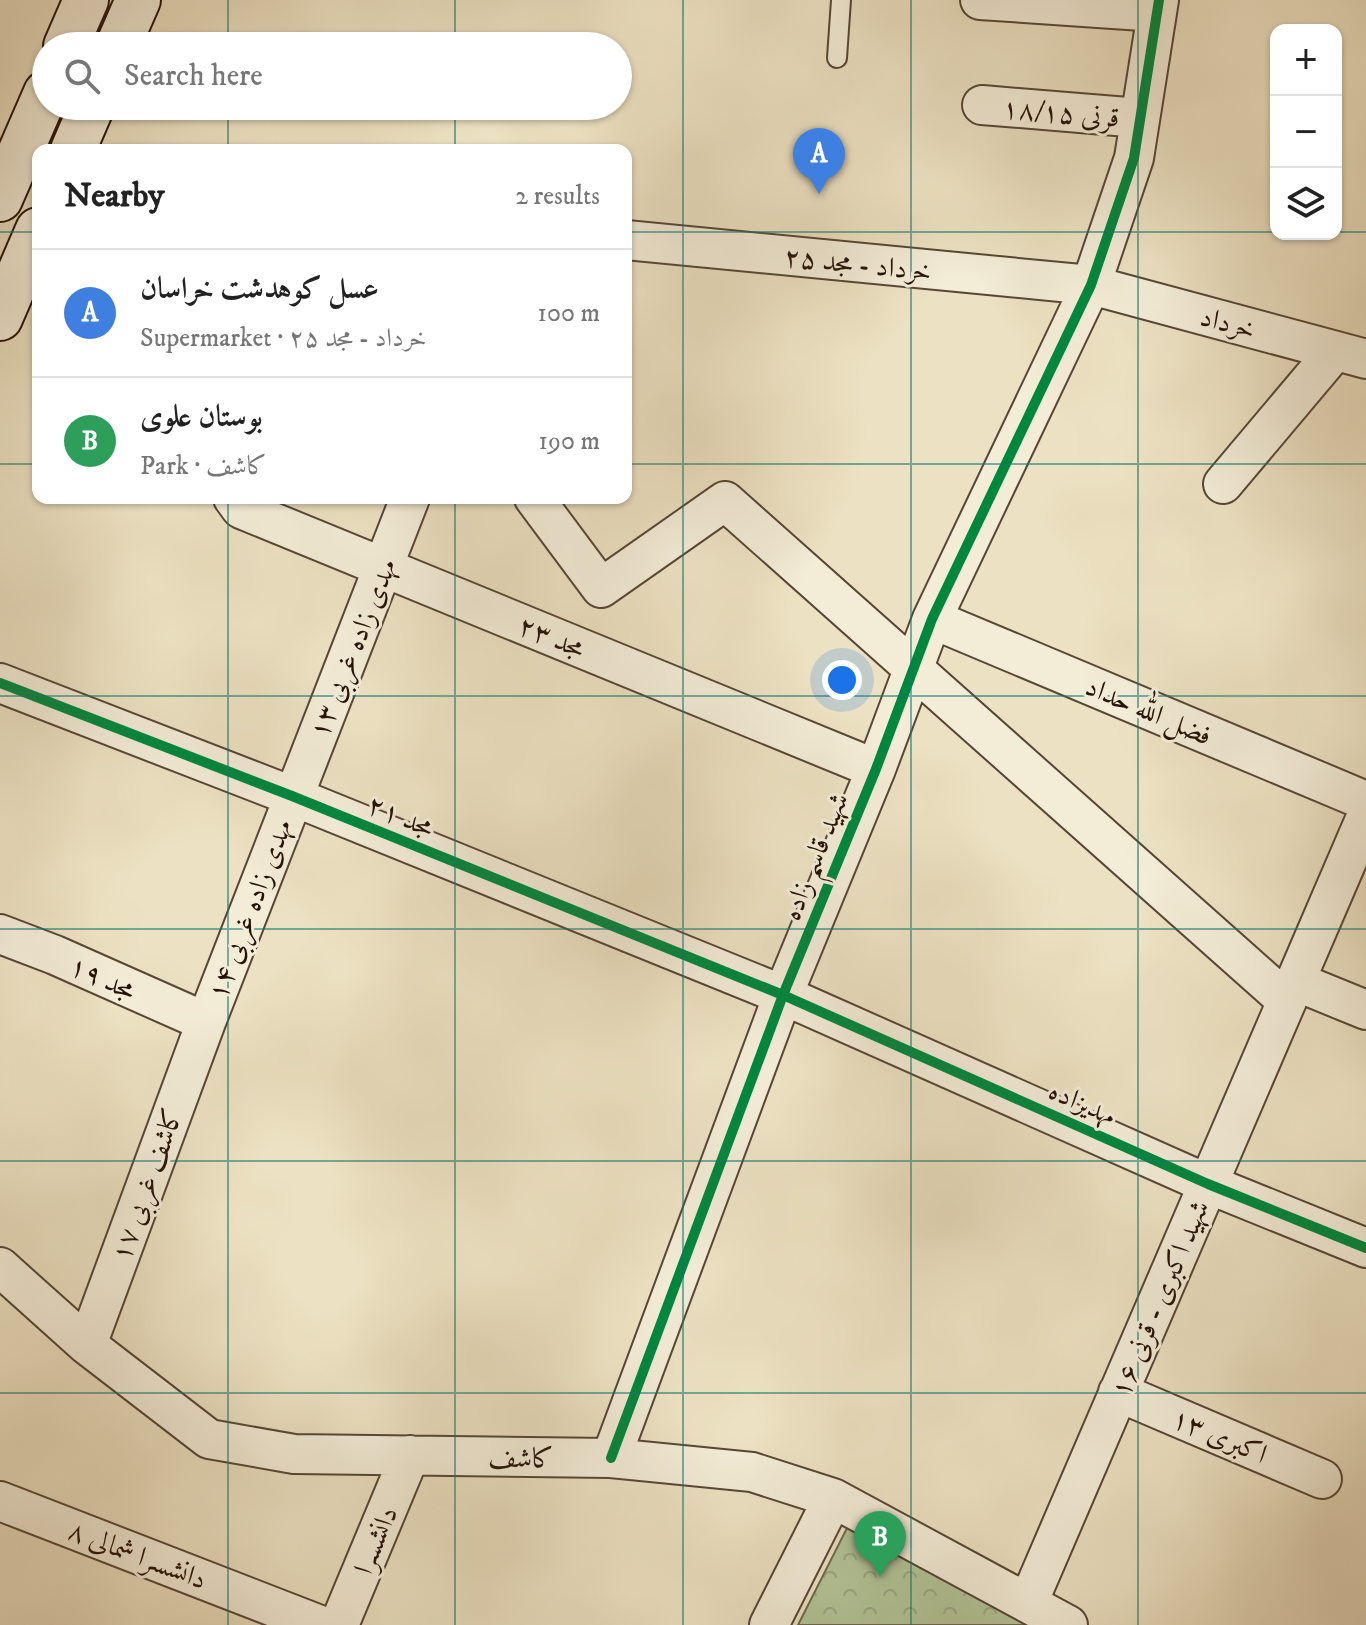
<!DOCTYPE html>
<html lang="en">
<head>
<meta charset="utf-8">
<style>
	body { margin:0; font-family:"IM FELL DW Pica",Amiri,serif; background:#f2f2f2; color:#222 }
	.controls { position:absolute; right:24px; top:24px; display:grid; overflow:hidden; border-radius:16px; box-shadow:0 2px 6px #0004 }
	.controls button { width:72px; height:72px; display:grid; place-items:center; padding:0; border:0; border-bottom:2px solid #e0e0e0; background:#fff; color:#222; font:40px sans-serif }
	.you { position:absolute; left:842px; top:680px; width:28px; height:28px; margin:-20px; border:6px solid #fff; border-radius:50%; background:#1a73e8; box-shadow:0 0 0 12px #1a73e833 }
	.badge { display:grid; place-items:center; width:52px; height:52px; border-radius:50%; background:#0b8043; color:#fff; font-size:26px; font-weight:700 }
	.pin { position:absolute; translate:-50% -66px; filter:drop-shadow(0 2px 4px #0008) }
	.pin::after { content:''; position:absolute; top:42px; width:28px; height:24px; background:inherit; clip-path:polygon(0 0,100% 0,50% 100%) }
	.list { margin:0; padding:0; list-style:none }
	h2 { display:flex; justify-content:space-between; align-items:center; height:104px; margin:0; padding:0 32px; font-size:34px }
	h2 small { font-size:26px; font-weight:400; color:#767676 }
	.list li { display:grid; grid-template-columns:52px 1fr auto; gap:24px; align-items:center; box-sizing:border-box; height:128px; padding:0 32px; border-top:2px solid #e0e0e0 }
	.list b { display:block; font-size:30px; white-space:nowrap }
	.list p { margin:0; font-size:26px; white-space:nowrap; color:#767676 }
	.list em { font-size:26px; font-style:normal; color:#767676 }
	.icon { flex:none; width:44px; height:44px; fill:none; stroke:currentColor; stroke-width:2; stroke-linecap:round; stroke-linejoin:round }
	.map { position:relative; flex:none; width:1366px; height:1625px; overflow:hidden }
	.search { position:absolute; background:#fff; box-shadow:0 2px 6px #0004; left:32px; top:32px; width:600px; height:88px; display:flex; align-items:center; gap:20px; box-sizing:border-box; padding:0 28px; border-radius:44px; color:#767676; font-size:30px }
	.panel { position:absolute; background:#fff; box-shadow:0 2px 6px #0004; left:32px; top:144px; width:600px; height:360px; border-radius:16px }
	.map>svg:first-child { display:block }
	.park { fill:url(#park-crowns); stroke:#6c6b50; stroke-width:2 }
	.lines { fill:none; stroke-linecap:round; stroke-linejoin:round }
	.lane-casing { stroke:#574636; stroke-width:22 }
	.street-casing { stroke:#574636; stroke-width:42 }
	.secondary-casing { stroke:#251208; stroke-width:48 }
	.lane { stroke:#f3ecd7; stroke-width:18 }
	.street { stroke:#f3ecd7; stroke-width:38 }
	.secondary { stroke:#f3ecd7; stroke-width:44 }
	.cycleway-casing { stroke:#f3ecd7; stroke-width:15 }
	.cycleway { stroke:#00873e; stroke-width:10 }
	.grid { fill:none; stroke:#0f766e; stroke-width:2; stroke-opacity:0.55 }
	.labels { text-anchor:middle; stroke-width:6; stroke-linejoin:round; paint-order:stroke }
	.street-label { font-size:28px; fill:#251208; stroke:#f3ecd7 }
</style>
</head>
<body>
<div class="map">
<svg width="1366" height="1625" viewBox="0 0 1366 1625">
	<defs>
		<pattern id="park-crowns" width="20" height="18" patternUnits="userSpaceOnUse" patternTransform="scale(2)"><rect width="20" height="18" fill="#b2c498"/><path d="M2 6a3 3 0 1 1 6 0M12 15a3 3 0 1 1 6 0" fill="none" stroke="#99a782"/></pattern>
	</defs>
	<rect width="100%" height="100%" fill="#ece1c2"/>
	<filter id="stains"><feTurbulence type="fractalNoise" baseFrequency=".0025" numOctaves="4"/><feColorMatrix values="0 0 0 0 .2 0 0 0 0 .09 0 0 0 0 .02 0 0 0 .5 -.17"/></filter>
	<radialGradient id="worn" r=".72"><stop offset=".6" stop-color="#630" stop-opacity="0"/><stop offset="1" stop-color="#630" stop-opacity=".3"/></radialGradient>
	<path class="park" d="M847,1528L1027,1625H798Z"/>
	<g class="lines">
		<g class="lane-casing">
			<path id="lane" d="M837,58L841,0"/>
		</g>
		<g class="street-casing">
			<path id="street" d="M980,0L1157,12
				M982,105L1140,118
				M626,240L1091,285L1366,359
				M1223,484L1335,351
				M233,498L241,509L876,769
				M534,498L601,588L725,501L1287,1001
				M932,619L1366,801
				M0,683L292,796L783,995L1208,1184L1366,1248
				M0,934L55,955L206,1022
				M1295,981L1366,1010
				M0,1267L87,1345L209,1439L294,1454L611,1458L752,1472L833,1498L1068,1625
				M87,1345L206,1022L410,498
				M1118,1392L1322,1479
				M611,1458L783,995L876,769L932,619L1091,285L1134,158L1159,0
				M0,1501L320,1625
				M1028,1603L1366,817
				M339,1625L410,1455
				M769,1625L833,1498"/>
		</g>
		<g class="secondary-casing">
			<path id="secondary" d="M66,46L86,0
				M118,46L138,0
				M73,150L92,106
				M0,199L46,93
				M0,318L38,230"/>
		</g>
		<use href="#lane" class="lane"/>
		<use href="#street" class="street"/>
		<use href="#secondary" class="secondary"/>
		<g class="cycleway-casing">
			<path id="cycleway" d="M0,683L292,796L783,995L1208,1184L1366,1248
				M611,1458L783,995L876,769L932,619L1091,285L1134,158L1159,0"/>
		</g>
		<use href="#cycleway" class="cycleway"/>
	</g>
	<path class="grid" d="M228,0V46M455,0V46M683,0V1625M911,0V1625M1138,0V1625M228,106V150M455,106V150M0,232H38M626,232H1276M1336,232H1366M0,464H38M626,464H1366M228,498V1625M455,498V1625M0,696H1366M0,929H1366M0,1161H1366M0,1393H1366"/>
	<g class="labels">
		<g class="street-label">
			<text transform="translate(1061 112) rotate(5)" y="10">قرنی ۱۸/۱۵</text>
			<text transform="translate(858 263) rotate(6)" y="10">خرداد - مجد ۲۵</text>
			<text transform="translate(1228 322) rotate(15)" y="10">خرداد</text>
			<text transform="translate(552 636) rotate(22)" y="10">مجد ۲۳</text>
			<text transform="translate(352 648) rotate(-68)" y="10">مهدی زاده غربی ۱۳</text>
			<text transform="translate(1149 710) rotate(23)" y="10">فضل الله حداد</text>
			<text transform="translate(401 815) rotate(22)" y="10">مجد ۲۱</text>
			<text transform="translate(814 856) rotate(-68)" y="10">شهید قاسم زاده</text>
			<text transform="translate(249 909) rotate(-69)" y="10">مهدی زاده غربی ۱۴</text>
			<text transform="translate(103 977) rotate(24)" y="10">مجد ۱۹</text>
			<text transform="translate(1083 1102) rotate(24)" y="10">مهدیزاده</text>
			<text transform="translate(146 1184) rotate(-70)" y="10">کاشف غربی ۱۷</text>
			<text transform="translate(1159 1298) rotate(-67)" y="10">شهید اکبری - قرنی ۱۶</text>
			<text transform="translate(1220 1435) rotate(23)" y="10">اکبری ۱۳</text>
			<text transform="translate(521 1457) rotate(1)" y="10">کاشف</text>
			<text transform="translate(375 1540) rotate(-67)" y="10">دانشسرا</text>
			<text transform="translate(138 1554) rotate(21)" y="10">دانشسرا شمالی ۸</text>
		</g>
	</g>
	<rect width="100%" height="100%" filter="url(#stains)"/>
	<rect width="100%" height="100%" fill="url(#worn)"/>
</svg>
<div class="controls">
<button>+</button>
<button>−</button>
<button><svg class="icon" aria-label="layers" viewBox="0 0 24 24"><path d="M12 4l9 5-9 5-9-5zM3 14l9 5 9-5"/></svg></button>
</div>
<div class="you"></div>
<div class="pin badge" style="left:819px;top:194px;background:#3f7fe0">A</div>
<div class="pin badge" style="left:880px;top:1577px;background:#2e9e5b">B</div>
<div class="search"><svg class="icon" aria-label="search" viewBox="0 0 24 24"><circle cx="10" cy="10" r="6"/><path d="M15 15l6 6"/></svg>Search here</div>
<section class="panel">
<h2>Nearby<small>2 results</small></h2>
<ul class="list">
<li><span class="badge" style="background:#3f7fe0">A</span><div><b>عسل كوهدشت خراسان</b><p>Supermarket · خرداد - مجد ۲۵</p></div><em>100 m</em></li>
<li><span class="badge" style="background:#2e9e5b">B</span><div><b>بوستان علوی</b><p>Park · کاشف</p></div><em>190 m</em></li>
</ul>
</section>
</div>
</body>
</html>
